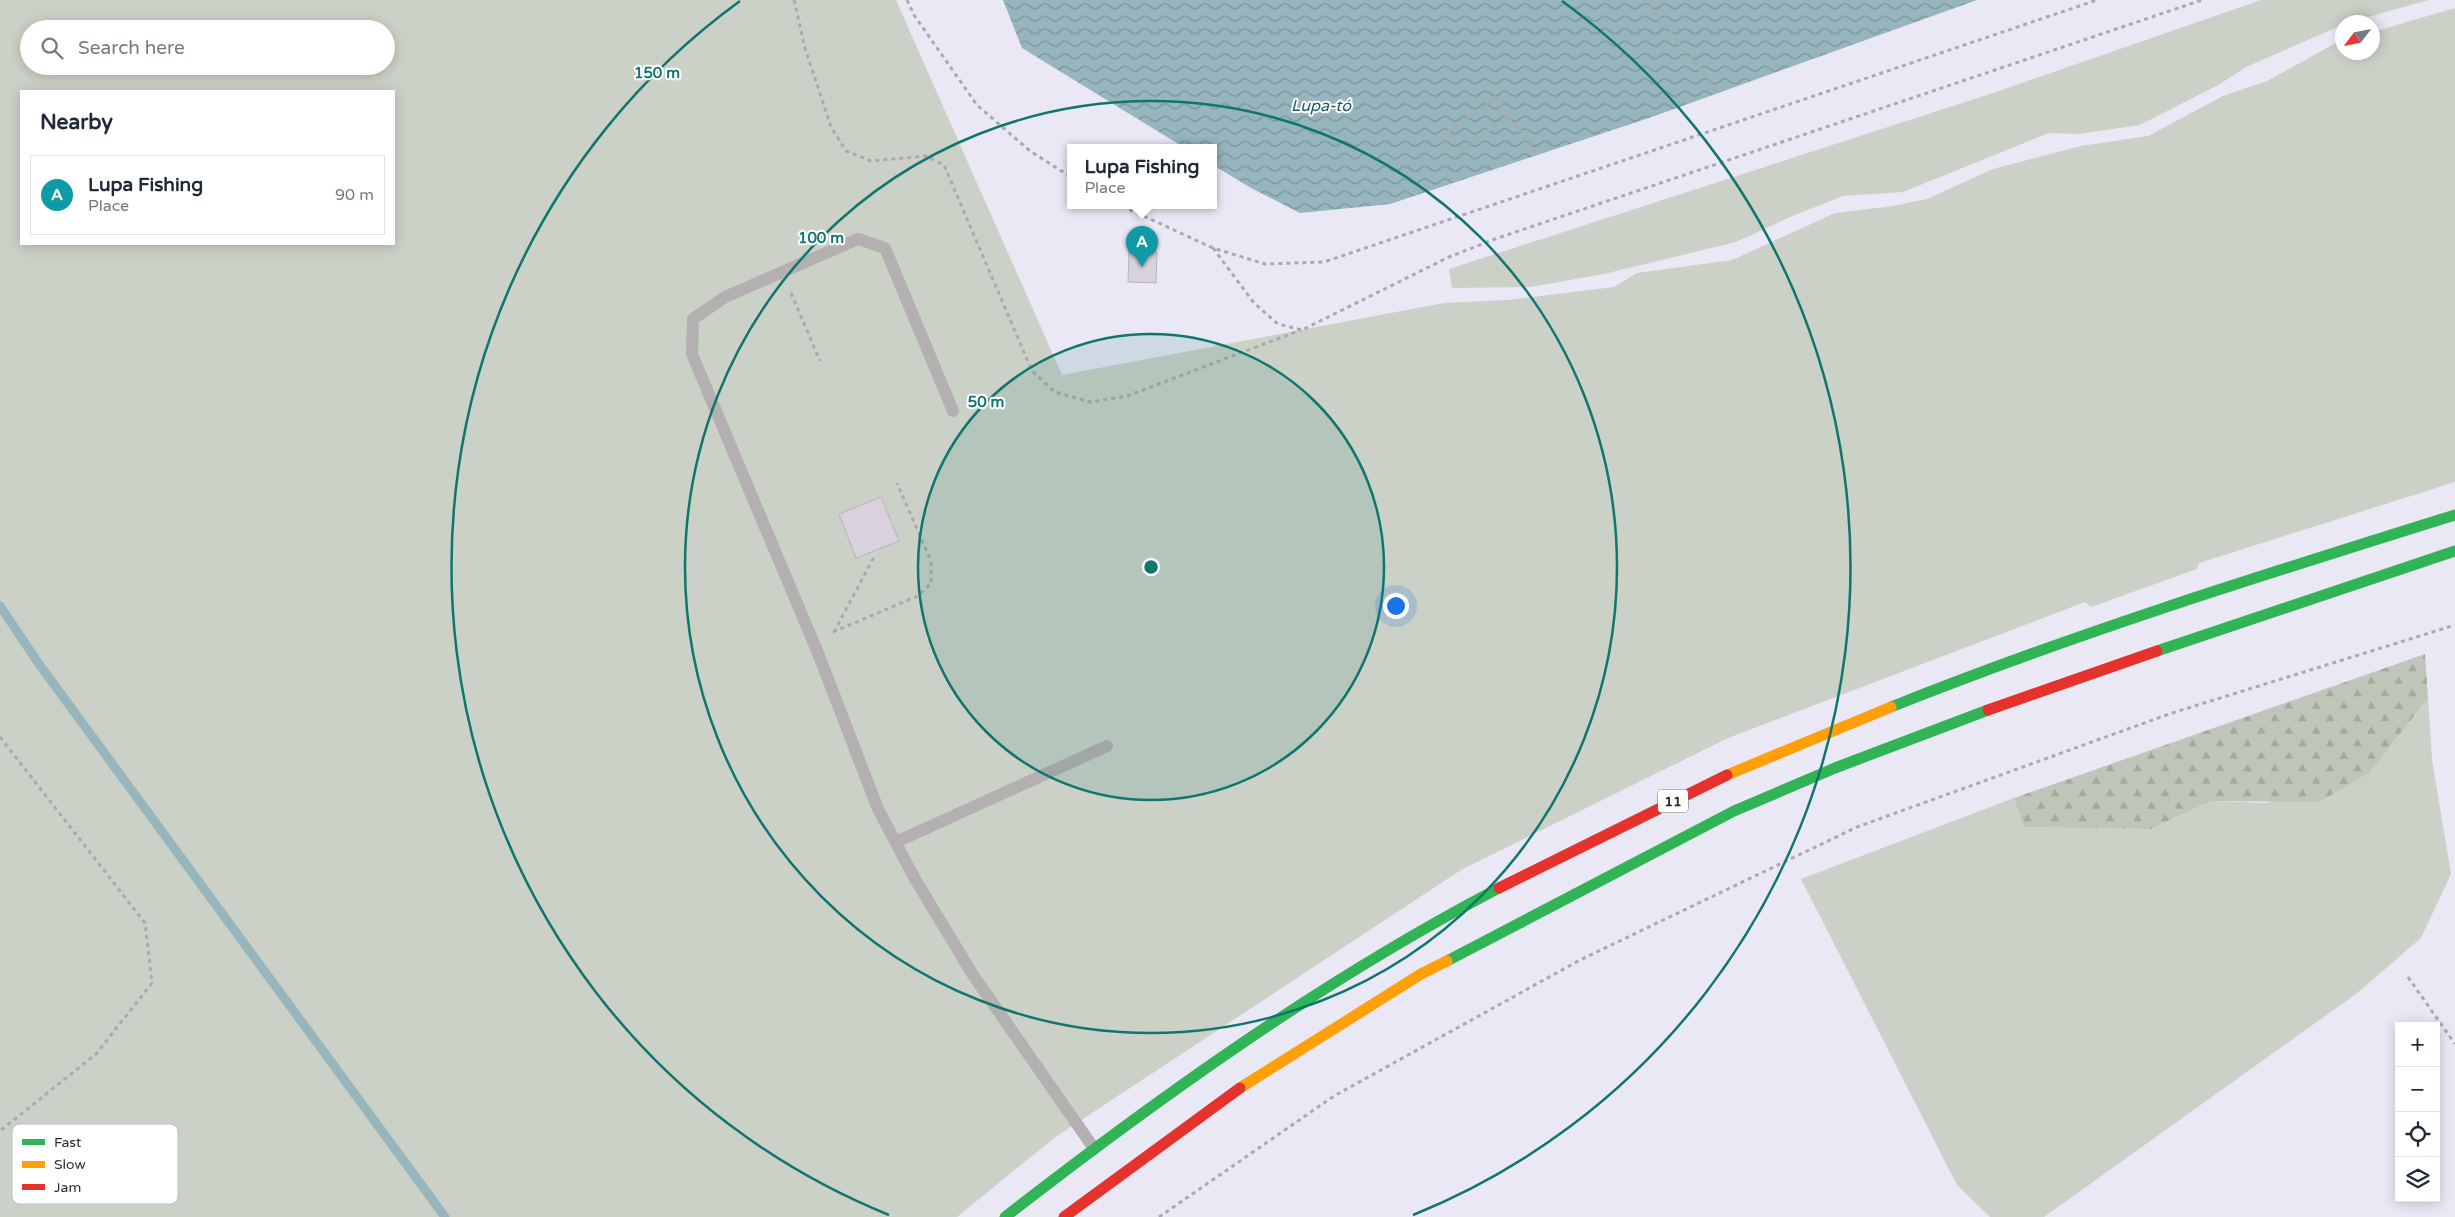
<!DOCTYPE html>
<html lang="en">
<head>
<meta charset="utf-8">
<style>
	body { margin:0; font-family:"Varela Round",sans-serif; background:#f6f6f7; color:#1f2937 }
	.controls { position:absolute; right:15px; bottom:15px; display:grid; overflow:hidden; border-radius:0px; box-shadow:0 2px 12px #0003 }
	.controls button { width:45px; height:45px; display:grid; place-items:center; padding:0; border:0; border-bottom:1px solid #e0e1e3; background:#fff; color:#1f2937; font:25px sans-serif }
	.compass { position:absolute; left:2335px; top:15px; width:45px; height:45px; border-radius:50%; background:#fff; box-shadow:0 2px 12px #0003; rotate:238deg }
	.you { position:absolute; left:1395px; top:605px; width:18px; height:18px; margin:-12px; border:4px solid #fff; border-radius:50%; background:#1a73e8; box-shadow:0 0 0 8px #1a73e833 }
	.badge { display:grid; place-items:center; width:32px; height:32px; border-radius:50%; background:#6e6d77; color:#fff; font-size:16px; font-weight:700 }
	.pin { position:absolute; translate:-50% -41px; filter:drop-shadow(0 1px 2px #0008) }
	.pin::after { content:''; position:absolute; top:26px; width:18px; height:15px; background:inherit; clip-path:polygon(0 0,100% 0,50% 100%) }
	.popup { position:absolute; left:1067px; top:144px; width:150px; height:65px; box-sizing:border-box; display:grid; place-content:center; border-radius:0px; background:#fff; filter:drop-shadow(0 1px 4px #0005); font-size:16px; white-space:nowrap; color:#747a83 }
	.popup b { font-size:19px; color:#1f2937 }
	.popup::after { content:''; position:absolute; left:50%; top:100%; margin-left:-10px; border:10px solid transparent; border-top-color:#fff }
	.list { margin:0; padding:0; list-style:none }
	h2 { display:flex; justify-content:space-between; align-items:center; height:65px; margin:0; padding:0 20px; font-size:21px }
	h2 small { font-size:16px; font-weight:400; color:#747a83 }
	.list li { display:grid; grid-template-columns:32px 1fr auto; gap:15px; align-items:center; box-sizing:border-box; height:80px; margin:0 10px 10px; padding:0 10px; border:1px solid #e0e1e3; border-radius:0px }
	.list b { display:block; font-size:19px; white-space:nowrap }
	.list p { margin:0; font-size:16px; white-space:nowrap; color:#747a83 }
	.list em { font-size:16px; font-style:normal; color:#747a83 }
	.icon { flex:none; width:28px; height:28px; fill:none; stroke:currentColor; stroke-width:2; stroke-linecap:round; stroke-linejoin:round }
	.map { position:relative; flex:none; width:2455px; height:1217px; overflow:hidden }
	.search { position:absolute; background:#fff; box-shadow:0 2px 12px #0003; left:20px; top:20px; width:375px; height:55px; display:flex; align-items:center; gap:12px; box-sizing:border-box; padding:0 18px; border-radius:28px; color:#747a83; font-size:19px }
	.panel { position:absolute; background:#fff; box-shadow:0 2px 12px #0003; left:20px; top:90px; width:375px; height:155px; border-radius:0px }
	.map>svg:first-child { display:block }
	.green { fill:#cbd1c6; fill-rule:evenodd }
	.forest { fill:url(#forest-firs) }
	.water { fill:url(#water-waves) }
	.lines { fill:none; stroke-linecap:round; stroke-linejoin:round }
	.stream { stroke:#96b5bd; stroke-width:9 }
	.building { fill:#d9d1db; stroke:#b7b3ba }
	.path { stroke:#aca9ad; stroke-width:3; stroke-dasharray:4 4; stroke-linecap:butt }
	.lane { stroke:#b4afb0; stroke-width:12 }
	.fast { stroke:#30b455; stroke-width:11 }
	.slow { stroke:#ff9f0a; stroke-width:11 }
	.jam { stroke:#e5322d; stroke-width:11 }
	.ring { fill:none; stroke:#0f766e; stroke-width:2.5 }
	.labels { text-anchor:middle; stroke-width:4; stroke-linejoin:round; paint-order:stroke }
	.shield { fill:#fff; stroke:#6b6b70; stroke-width:1 }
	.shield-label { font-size:14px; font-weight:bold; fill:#2c2b33 }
	.water-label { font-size:16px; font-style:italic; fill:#195961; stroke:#fff }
	.key { fill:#fff; stroke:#c0bfc2; stroke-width:1 }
	.key-label { font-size:14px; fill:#2c2b33 }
	.centre { fill:#0f766e; stroke:#fff; stroke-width:2.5 }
	.ring-label { font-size:15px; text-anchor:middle; font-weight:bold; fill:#0f766e; stroke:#fff; stroke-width:4; stroke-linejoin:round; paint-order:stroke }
</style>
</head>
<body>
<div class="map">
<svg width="2455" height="1217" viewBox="0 0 2455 1217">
	<defs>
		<pattern id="forest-firs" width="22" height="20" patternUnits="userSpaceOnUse" patternTransform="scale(1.25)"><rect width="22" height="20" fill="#bfc5b8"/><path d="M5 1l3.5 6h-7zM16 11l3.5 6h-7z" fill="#a4a99f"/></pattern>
		<pattern id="water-waves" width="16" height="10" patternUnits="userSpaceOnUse" patternTransform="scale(1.25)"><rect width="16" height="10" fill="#96b5bd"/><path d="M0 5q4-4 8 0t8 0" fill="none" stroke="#7b939a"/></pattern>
	</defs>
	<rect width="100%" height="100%" fill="#eae8f5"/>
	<path class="green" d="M0,0H896L1062,375L1444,303L1507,300L1614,287L1637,273L1732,260L1835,213L1893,206L1927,199L1993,169L2081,146L2148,136L2223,96L2267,81L2336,43L2342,41V52H2372L2373,32L2455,8V482L2199,563L2197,569L2091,607L2085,602L1728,738L1461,870L1054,1138L957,1217H0ZM29,29H386V66H29ZM21,91H394V244H21Z
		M2261,0H2429L2350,22H2342V25L2246,67L2220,84L2140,125L2079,134L2049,133L1903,192L1843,196L1790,217L1736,242L1604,274L1530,287L1452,288L1449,269L1990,94Z
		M2428,698L2432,759L2451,874L2421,938L2356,994L2044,1217H1990L1957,1185L1801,879L2014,798L2024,827L2151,829L2211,801L2266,803L2370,772Z"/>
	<path class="forest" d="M2425,654L2428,698L2370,772L2319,802L2211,801L2151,829L2024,827L2014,798Z"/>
	<path class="water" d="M1003,0H1977L1649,118L1390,204L1300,213L1251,188L1213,165V148H1185L1022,48Z"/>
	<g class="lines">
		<path class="stream" d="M0,606L39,664L445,1217"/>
	</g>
	<path class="building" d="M1129,251L1157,252L1156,283L1128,282Z
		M881,497L899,541L856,558L839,514Z"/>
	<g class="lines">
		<path class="path" d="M794,0L805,48L831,127L846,151L871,161L926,156L944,165L1032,371L1055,392L1091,402L1127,396L1301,330
			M907,0L914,15L977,105L1030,151L1071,177
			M1644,0L1719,93
			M1487,84L1537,155
			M1496,97L1439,138L1452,157L1509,116
			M1122,206L1213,248L1265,264L1324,262L2097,0
			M1213,248L1254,303L1278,324L1302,330L1449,257L1495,239L2202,0
			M791,293L820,361
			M833,632L918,596L931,583V561L897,483
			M834,632L874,557
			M0,737L145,923L152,983L96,1054L0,1131
			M2408,977L2455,1044
			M1159,1217L1334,1096L1580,960L1857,827L2172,713L2455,625"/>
		<path class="lane" d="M953,411L885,248L858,239L725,297L693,319L692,354L818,653L878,809L915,879L973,975L1093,1147
			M896,842L1107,746"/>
		<path class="fast" d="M2157,651L2455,551
			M1891,707C2076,633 2266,574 2455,515
			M1447,961L1734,811L1835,768L1988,710
			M1005,1217C1161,1096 1323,980 1499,888"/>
		<path class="slow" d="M1727,775L1891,707
			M1240,1088L1421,974L1447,961"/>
		<path class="jam" d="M1988,710L2157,651
			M1499,888L1727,775
			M1064,1217L1240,1088"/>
	</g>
	<circle cx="1151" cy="567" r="233" fill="#0f766e" fill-opacity=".12"/>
	<g class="ring">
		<circle cx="1151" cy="567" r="233"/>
		<circle cx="1151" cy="567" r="466"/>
		<path d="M889 1215A699 699 0 0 1 740 1M1562 1A699 699 0 0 1 1413 1215"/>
	</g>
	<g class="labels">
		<rect class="shield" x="1658" y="789.5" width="30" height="23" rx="4"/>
		<g class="shield-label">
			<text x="1673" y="806">11</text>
		</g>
		<g class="water-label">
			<text x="1321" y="111">Lupa-tó</text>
		</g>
	</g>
	<rect x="12" y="1124" width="166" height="80" rx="8" class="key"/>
	<rect x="22" y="1139" width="23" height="6" fill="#30b455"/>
	<rect x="22" y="1161" width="23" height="7" fill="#ff9f0a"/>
	<rect x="22" y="1184" width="23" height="6" fill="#e5322d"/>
	<g class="key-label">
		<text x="54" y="1147">Fast</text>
		<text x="54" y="1169">Slow</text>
		<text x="54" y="1192">Jam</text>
	</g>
	<circle cx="1151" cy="567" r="8" class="centre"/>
	<g class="ring-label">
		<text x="657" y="78">150 m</text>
		<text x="821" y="243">100 m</text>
		<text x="986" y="407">50 m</text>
	</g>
</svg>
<div class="controls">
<button>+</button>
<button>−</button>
<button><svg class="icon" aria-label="locate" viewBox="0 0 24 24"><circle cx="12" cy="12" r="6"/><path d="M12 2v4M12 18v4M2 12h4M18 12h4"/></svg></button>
<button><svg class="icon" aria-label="layers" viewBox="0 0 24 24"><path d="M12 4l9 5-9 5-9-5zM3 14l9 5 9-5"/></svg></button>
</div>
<svg class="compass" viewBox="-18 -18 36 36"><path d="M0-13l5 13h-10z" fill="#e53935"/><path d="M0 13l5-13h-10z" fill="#747a83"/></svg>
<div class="you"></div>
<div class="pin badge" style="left:1142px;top:267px;background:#0f9aa8">A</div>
<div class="popup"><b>Lupa Fishing</b>Place</div>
<div class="search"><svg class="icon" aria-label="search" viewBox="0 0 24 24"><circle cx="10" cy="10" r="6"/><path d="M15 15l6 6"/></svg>Search here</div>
<section class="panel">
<h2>Nearby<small></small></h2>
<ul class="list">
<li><span class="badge" style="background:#0f9aa8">A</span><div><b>Lupa Fishing</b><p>Place</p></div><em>90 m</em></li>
</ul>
</section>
</div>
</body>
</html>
